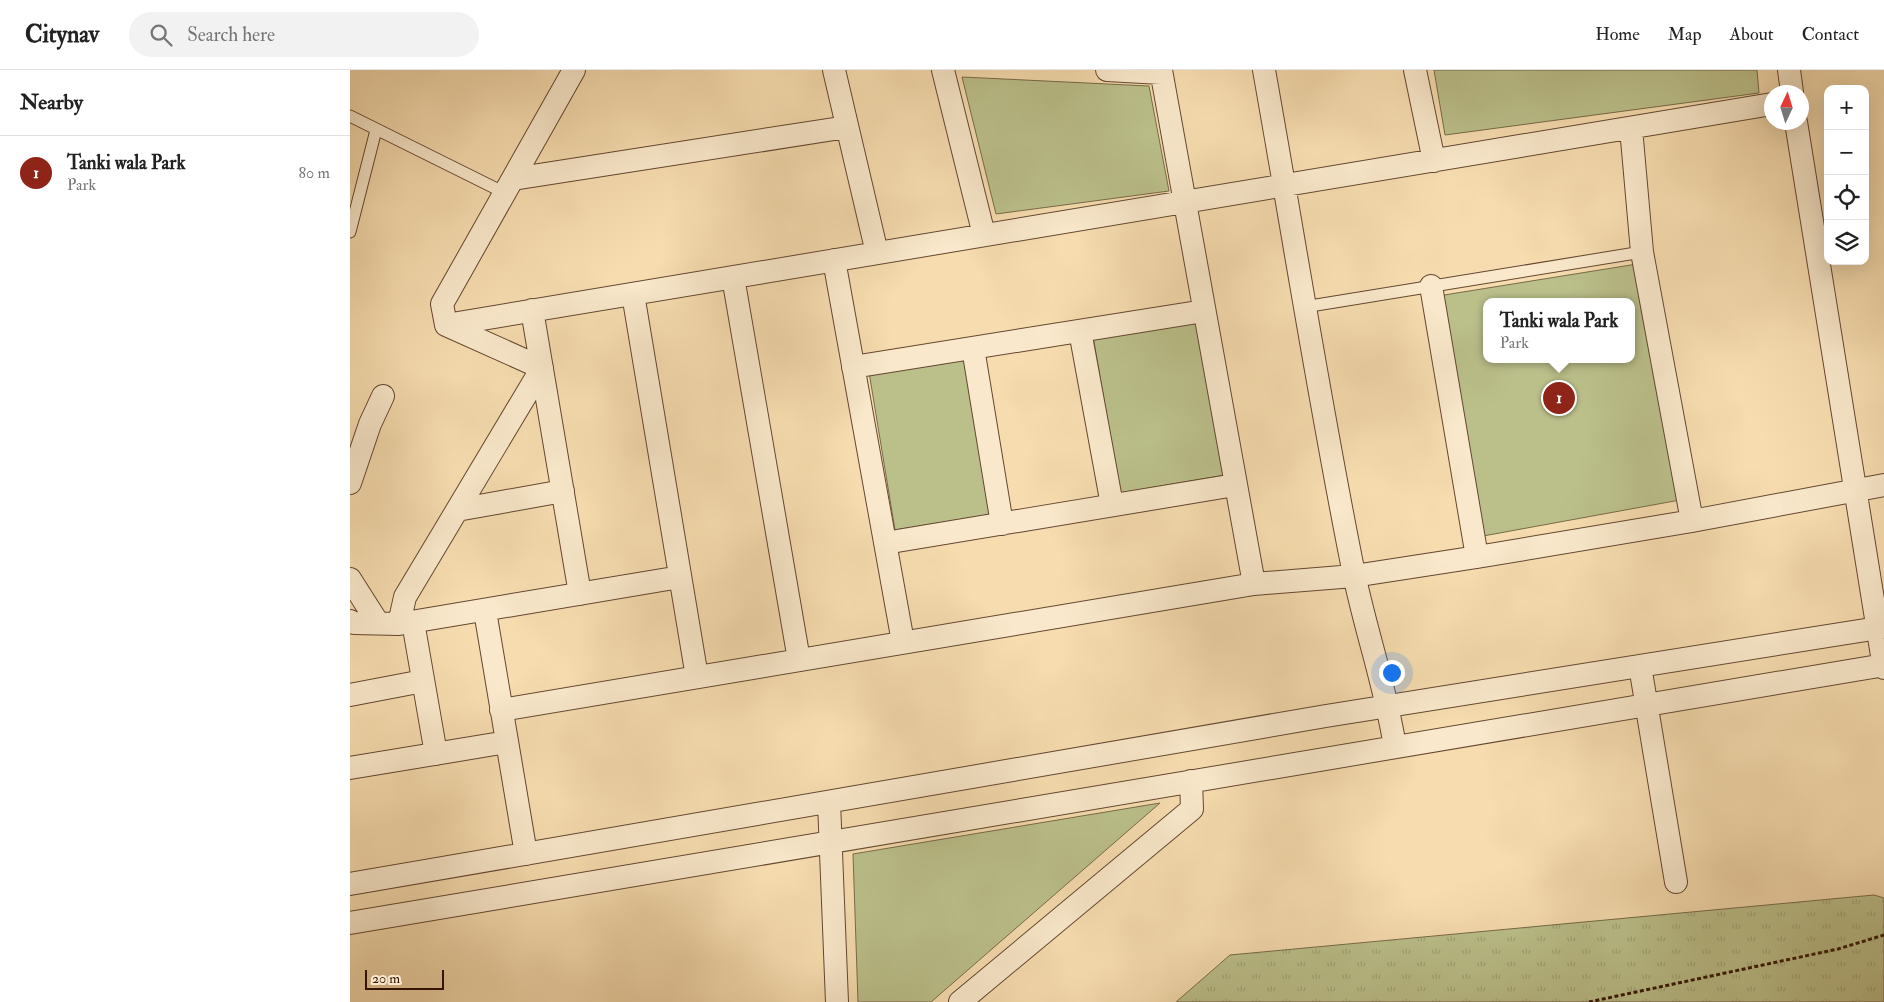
<!DOCTYPE html>
<html lang="en">
<head>
<meta charset="utf-8">
<style>
	body { margin:0; font-family:"IM FELL Double Pica",serif; background:#f2f2f2; color:#222 }
	.controls { position:absolute; right:15px; top:15px; display:grid; overflow:hidden; border-radius:10px; box-shadow:0 5px 20px #0002 }
	.controls button { width:45px; height:45px; display:grid; place-items:center; padding:0; border:0; border-bottom:1px solid #e0e0e0; background:#fff; color:#222; font:25px sans-serif }
	.compass { position:absolute; left:1414px; top:15px; width:45px; height:45px; border-radius:50%; background:#fff; box-shadow:0 5px 20px #0002; rotate:4deg }
	.scale { position:absolute; left:15px; bottom:12px; width:79px; box-sizing:border-box; padding-left:5px; border:2px solid #341505; border-top:0; font-size:14px; line-height:18px; white-space:nowrap; color:#341505; -webkit-text-stroke:4px #f9e8cb; paint-order:stroke }
	.you { position:absolute; left:1041px; top:602px; width:18px; height:18px; margin:-12px; border:4px solid #fff; border-radius:50%; background:#1a73e8; box-shadow:0 0 0 8px #1a73e833 }
	.badge { display:grid; place-items:center; width:32px; height:32px; border-radius:50%; background:#8f2418; color:#fff; font-size:16px; font-weight:700 }
	.pin { position:absolute; translate:-50% -50%; border:2px solid #fff; box-shadow:0 1px 5px #0006 }
	.popup { position:absolute; left:1133px; top:228px; width:152px; height:65px; box-sizing:border-box; display:grid; place-content:center; border-radius:10px; background:#fff; filter:drop-shadow(0 1px 4px #0005); font-size:16px; white-space:nowrap; color:#767676 }
	.popup b { font-size:19px; color:#222 }
	.popup::after { content:''; position:absolute; left:50%; top:100%; margin-left:-10px; border:10px solid transparent; border-top-color:#fff }
	.list { margin:0; padding:0; list-style:none }
	h2 { display:flex; justify-content:space-between; align-items:center; height:65px; margin:0; padding:0 20px; font-size:21px }
	h2 small { font-size:16px; font-weight:400; color:#767676 }
	.list li { display:grid; grid-template-columns:32px 1fr auto; gap:15px; align-items:center; box-sizing:border-box; height:75px; padding:0 20px; border-top:1px solid #e0e0e0 }
	.list b { display:block; font-size:19px; white-space:nowrap }
	.list p { margin:0; font-size:16px; white-space:nowrap; color:#767676 }
	.list em { font-size:16px; font-style:normal; color:#767676 }
	.icon { flex:none; width:28px; height:28px; fill:none; stroke:currentColor; stroke-width:2; stroke-linecap:round; stroke-linejoin:round }
	.map { position:relative; flex:none; width:1534px; height:932px; overflow:hidden }
	header { display:flex; align-items:center; gap:30px; box-sizing:border-box; height:70px; padding:0 25px; background:#fff; border-bottom:1px solid #e0e0e0 }
	header strong { font-size:24px }
	nav { display:flex; gap:28px; margin-inline-start:auto; font-size:18px }
	.search { width:350px; height:45px; background:#f2f2f2; display:flex; align-items:center; gap:12px; box-sizing:border-box; padding:0 18px; border-radius:28px; color:#767676; font-size:19px }
	main { display:flex }
	aside { flex:1; background:#fff }
	.map>svg:first-child { display:block }
	.grass { fill:url(#grass-tufts); stroke:#786a48 }
	.green { fill:#bbc08b; stroke:#786a48; fill-rule:evenodd }
	.lines { fill:none; stroke-linecap:round; stroke-linejoin:round }
	.service-casing { stroke:#644730; stroke-width:13 }
	.minor-casing { stroke:#644730; stroke-width:24 }
	.path { stroke:#341505; stroke-width:3; stroke-dasharray:4 2.5; stroke-linecap:butt }
	.service { stroke:#f9e8cb; stroke-width:11 }
	.minor { stroke:#f9e8cb; stroke-width:22 }
</style>
</head>
<body>
<header>
<strong>Citynav</strong>
<div class="search"><svg class="icon" aria-label="search" viewBox="0 0 24 24"><circle cx="10" cy="10" r="6"/><path d="M15 15l6 6"/></svg>Search here</div>
<nav><a>Home</a><a>Map</a><a>About</a><a>Contact</a></nav>
</header>
<main>
<aside>
<h2>Nearby<small></small></h2>
<ul class="list">
<li><span class="badge">1</span><div><b>Tanki wala Park</b><p>Park</p></div><em>80 m</em></li>
</ul>
</aside>
<div class="map">
<svg width="1534" height="932" viewBox="0 0 1534 932">
	<defs>
		<pattern id="grass-tufts" width="24" height="20" patternUnits="userSpaceOnUse" patternTransform="scale(1.25)"><rect width="24" height="20" fill="#bbc08b"/><path d="M3 7l-1-3M5 7V3M7 7l1-3M15 17l-1-3M17 17v-4M19 17l1-3" fill="none" stroke="#a1a476"/></pattern>
	</defs>
	<rect width="100%" height="100%" fill="#f6dcaf"/>
	<filter id="stains"><feTurbulence type="fractalNoise" baseFrequency=".004" numOctaves="4"/><feColorMatrix values="0 0 0 0 .2 0 0 0 0 .09 0 0 0 0 .02 0 0 0 .5 -.17"/></filter>
	<radialGradient id="worn" r=".72"><stop offset=".6" stop-color="#630" stop-opacity="0"/><stop offset="1" stop-color="#630" stop-opacity=".3"/></radialGradient>
	<path class="grass" d="M1524,825L1534,828V932H826L880,885Z"/>
	<path class="green" d="M1084,0H1407L1409,23L1095,65Z
		M612,7L799,16L819,121L646,144Z
		M1287,194L1330,430L1133,466L1088,226ZM1136,232H1282V289H1136Z
		M848,249L875,405L770,423L743,266Z
		M617,286L643,444L545,460L519,302Z
		M810,733L581,932H508L503,784Z"/>
	<g class="lines">
		<g class="service-casing">
			<path id="service" d="M0,46L155,123
				M0,162L26,60
				M954,237L1292,182"/>
		</g>
		<g class="minor-casing">
			<path id="minor" d="M484,0L527,183
				M593,0L634,165
				M757,0L811,3
				M811,0L904,514
				M914,0C944,168 970,336 1004,504C1016,562 1036,618 1045,677
				M1065,0L1084,91
				M1439,0L1442,22
				M1446,52L1534,598
				M1281,58L1292,182L1342,451
				M163,109L497,57
				M484,190L553,572
				M383,207L449,590
				M1081,216L1127,487
				M283,224L347,607
				M182,240L230,524
				M96,255L1422,34
				M96,255L92,234L224,0
				M730,261L762,435
				M623,278L652,454
				M503,297L854,241
				M0,413L20,354L33,326
				M107,440L213,421
				M535,473L885,415
				M0,509L28,553
				M135,541L176,784
				M0,551L4,553L49,554L330,507
				M63,552L86,684
				M49,554L55,527L192,298L96,255
				M1290,596L1326,812
				M0,625L73,611
				M151,640L904,514L1004,506L1127,487L1342,451L1534,415
				M0,698L157,672
				M479,732L487,932
				M0,814L976,646L1534,557
				M0,853L1534,595
				M610,932L842,739L841,711"/>
		</g>
		<path class="path" d="M1239,932L1488,879L1534,865"/>
		<use href="#service" class="service"/>
		<use href="#minor" class="minor"/>
	</g>
	<rect width="100%" height="100%" filter="url(#stains)"/>
	<rect width="100%" height="100%" fill="url(#worn)"/>
</svg>
<div class="controls">
<button>+</button>
<button>−</button>
<button><svg class="icon" aria-label="locate" viewBox="0 0 24 24"><circle cx="12" cy="12" r="6"/><path d="M12 2v4M12 18v4M2 12h4M18 12h4"/></svg></button>
<button><svg class="icon" aria-label="layers" viewBox="0 0 24 24"><path d="M12 4l9 5-9 5-9-5zM3 14l9 5 9-5"/></svg></button>
</div>
<svg class="compass" viewBox="-18 -18 36 36"><path d="M0-13l5 13h-10z" fill="#e53935"/><path d="M0 13l5-13h-10z" fill="#767676"/></svg>
<div class="scale">20 m</div>
<div class="you"></div>
<div class="pin badge" style="left:1209px;top:328px">1</div>
<div class="popup"><b>Tanki wala Park</b>Park</div>
</div>
</main>
</body>
</html>
